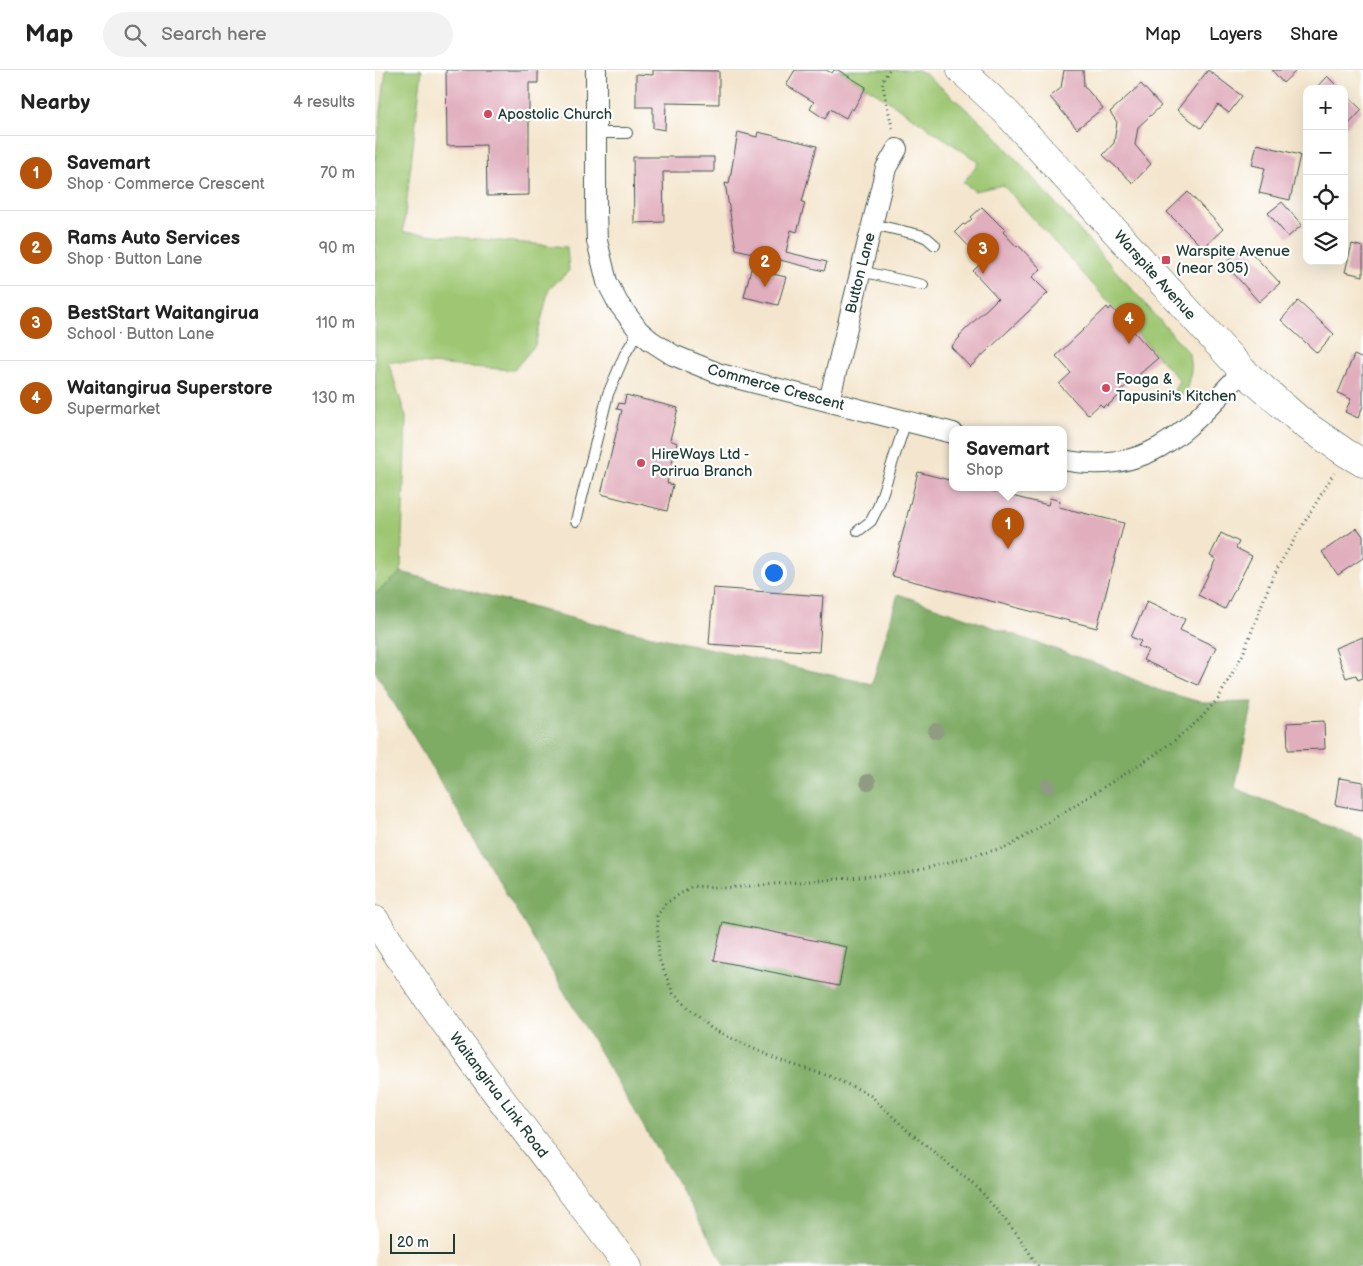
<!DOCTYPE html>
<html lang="en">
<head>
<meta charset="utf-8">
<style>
	body { margin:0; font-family:"Balsamiq Sans",sans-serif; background:#f2f2f2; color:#222 }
	.controls { position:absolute; right:15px; top:15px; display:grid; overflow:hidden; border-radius:10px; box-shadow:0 5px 20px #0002 }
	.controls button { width:45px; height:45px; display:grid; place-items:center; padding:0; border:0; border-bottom:1px solid #e0e0e0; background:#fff; color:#222; font:25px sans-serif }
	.scale { position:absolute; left:15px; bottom:12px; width:65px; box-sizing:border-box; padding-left:5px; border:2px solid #1f3d34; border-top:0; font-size:14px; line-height:18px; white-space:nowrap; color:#1f3d34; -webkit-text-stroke:4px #fff; paint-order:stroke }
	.you { position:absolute; left:398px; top:502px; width:18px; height:18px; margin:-12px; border:4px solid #fff; border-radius:50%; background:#1a73e8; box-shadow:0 0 0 8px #1a73e833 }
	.badge { display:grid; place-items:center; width:32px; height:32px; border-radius:50%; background:#b45309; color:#fff; font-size:16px; font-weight:700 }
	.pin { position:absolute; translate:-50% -41px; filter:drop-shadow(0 1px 2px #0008) }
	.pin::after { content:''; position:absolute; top:26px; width:18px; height:15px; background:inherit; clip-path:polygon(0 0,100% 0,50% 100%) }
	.popup { position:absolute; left:574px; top:356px; width:118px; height:65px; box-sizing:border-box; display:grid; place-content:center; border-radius:10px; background:#fff; filter:drop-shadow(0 1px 4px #0005); font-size:16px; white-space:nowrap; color:#767676 }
	.popup b { font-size:19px; color:#222 }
	.popup::after { content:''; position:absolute; left:50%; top:100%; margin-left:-10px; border:10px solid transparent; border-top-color:#fff }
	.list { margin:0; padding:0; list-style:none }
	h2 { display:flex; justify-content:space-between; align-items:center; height:65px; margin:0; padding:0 20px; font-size:21px }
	h2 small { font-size:16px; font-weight:400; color:#767676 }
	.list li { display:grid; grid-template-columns:32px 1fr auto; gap:15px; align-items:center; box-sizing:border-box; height:75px; padding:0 20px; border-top:1px solid #e0e0e0 }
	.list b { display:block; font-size:19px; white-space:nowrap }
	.list p { margin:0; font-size:16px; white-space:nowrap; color:#767676 }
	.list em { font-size:16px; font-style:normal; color:#767676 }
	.icon { flex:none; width:28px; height:28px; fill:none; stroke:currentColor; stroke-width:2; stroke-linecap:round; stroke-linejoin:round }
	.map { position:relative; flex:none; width:988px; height:1196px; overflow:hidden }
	header { display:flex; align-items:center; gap:30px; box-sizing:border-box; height:70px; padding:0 25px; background:#fff; border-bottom:1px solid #e0e0e0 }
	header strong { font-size:24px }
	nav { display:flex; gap:28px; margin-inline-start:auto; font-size:18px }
	.search { width:350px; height:45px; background:#f2f2f2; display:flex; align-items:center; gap:12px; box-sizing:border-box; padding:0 18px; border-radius:28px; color:#767676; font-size:19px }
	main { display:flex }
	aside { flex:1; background:#fff }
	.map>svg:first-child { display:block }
	.green { fill:#9fc773; stroke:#5f8254 }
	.forest { fill:#7fac65; stroke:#4f744c }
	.building { fill:#e1aebe }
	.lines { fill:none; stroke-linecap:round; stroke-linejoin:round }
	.lane-casing { stroke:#3f564b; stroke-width:12 }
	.street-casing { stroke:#3f564b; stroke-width:22 }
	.secondary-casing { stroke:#3f564b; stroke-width:29 }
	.path { stroke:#3f564b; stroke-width:3; stroke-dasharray:1 4; stroke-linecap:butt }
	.lane { stroke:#fff; stroke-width:10 }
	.street { stroke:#fff; stroke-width:20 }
	.secondary { stroke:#fff; stroke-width:28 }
	.tree { fill:#909c82 }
	.poi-dot { fill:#d1495b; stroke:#fff; stroke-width:2 }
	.labels { text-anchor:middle; stroke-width:4.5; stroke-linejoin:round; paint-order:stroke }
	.poi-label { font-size:15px; fill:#1f3d34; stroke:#fff; text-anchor:start }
	.street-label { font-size:15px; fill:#1f3d34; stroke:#fff }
</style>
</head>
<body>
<header>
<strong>Map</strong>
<div class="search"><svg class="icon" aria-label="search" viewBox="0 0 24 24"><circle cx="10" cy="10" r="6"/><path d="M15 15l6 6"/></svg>Search here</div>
<nav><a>Map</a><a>Layers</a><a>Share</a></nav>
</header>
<main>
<aside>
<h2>Nearby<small>4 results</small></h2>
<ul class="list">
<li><span class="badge">1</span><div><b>Savemart</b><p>Shop · Commerce Crescent</p></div><em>70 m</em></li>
<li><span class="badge">2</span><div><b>Rams Auto Services</b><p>Shop · Button Lane</p></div><em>90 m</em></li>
<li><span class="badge">3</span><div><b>BestStart Waitangirua</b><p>School · Button Lane</p></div><em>110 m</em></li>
<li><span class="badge">4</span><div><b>Waitangirua Superstore</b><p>Supermarket</p></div><em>130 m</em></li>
</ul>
</aside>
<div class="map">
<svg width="988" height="1196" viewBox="0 0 988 1196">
	<rect width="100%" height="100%" fill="#fff"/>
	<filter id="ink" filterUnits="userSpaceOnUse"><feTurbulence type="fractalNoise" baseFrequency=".02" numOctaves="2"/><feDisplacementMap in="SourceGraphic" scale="10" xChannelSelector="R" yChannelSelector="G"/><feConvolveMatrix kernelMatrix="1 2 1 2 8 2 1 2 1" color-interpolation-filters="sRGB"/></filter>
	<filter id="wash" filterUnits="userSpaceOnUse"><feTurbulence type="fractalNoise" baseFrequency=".0096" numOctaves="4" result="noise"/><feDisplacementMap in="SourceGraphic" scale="20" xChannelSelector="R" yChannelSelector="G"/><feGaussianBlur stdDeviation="1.12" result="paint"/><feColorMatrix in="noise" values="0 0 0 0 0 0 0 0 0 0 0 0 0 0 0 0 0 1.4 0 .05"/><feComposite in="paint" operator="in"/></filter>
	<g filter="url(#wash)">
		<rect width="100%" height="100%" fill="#f4e6ce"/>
		<path class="green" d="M11,0H47L28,162L192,177L194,201L174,219L160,275L139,300L13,291L31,347L26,502L0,524V91Z
			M463,0H544L551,4L615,60L814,283L816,301L811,322L794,333L804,310L628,115L600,121L588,113L604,92L503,24Z"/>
		<path class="forest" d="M26,502L200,549L497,614L523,524L728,596L783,620L829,633L878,632L860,718L988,770V1196H351L0,601V524Z"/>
		<g id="blocks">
			<path class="building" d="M71,0H163V13H154V125L112,126L111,75L72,76Z
				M278,0L344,1V34L291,33L290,60L278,58V37H261V4L278,5Z
				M420,0H451L457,3L459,0H463L491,17L478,40L476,38L471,48L455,39L450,49L435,39L439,32L411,15Z
				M689,0H708L709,16L728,38L702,59L675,27L686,18Z
				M833,0L867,26L854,43L843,35L826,58L802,40Z
				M897,0H922L908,13Z
				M952,6L965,19H940Z
				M766,14L786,36L763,57L760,75L776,94L758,113L728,85L739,73L742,52L735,42Z
				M969,23L987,40L971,57L969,55Z
				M363,62L382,67L383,62L442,76L427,132L430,133L422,162L416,160L411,182L452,192L449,201L361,179L350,113L354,114Z
				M882,74L925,85L915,130L884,123L890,98L877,95Z
				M258,87H339V102H288L289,152L259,153Z
				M813,122L848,159L828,178L792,142Z
				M907,132L927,155L913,167L893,143Z
				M607,137L630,160L628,162L642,177L643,175L666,199L657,207L673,223L595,297L576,277L585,267L584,266L623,228L598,201L608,191L580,162L588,154L590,155L597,149L596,147Z
				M977,174L988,177V206L970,202Z
				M870,176L905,213L884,232L850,194Z
				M376,199L411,207L403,235L369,227Z
				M923,231L959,264L942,283L906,250Z
				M732,237L734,240L736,237L783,288L744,322L746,324L732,336L731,334L728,337L725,334L713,345L684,314L696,303L681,286Z
				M979,285L988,289V336L983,348L970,342L976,329L963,323Z
				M251,325L303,338L295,370L302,373L292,413L298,415L292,441L226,424L247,340L242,339L244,333L249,334Z
				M543,402L578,411V418H604L673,435L675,428L685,431L684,437L749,453L722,558L517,506Z
				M982,458L988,466V488L963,505L947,482Z
				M846,463L864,472L861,478L877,486L850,539L823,525L841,489L835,486Z
				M338,518L448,526L444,582L334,574Z
				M772,531L810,549L805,560L841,577L823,615L768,590L773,580L763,576L766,571L756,567Z
				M988,567V608L983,610L981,605L971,608L960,578Z
				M949,651L950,679L913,680L912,653Z
				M964,708L988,712V740L960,735Z
				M348,852L472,877L464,916L339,890Z"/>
		</g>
	</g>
	<g filter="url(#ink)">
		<use href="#blocks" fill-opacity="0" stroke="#3f564b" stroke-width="1"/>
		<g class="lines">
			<g class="lane-casing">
				<path id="lane" d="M221,63H252
					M497,154L545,165L552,168L560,175
					M485,201L548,215
					M201,451L233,324L250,284L264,261
					M483,461L496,451L503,437L531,351"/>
			</g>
			<g class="street-casing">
				<path id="street" d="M221,0V143L222,171L232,212L243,233L264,261L276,271L298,285L345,304L578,363
					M454,331L511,98L522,79
					M688,390C776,407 813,359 868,301"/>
			</g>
			<g class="secondary-casing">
				<path id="secondary" d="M586,0L631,42L868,301L929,354L971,383L988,393
					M0,850C77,970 167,1082 253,1196"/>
			</g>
			<path class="path" d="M514,0L507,12L518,61
				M663,1196L642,1164L604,1119L532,1060L494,1024L454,1006L403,990L337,959L298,923L284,889L282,846L290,834L317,816L352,818L533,803L635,776L775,688L800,670L825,649L843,629L868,584L895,513L904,495L959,403"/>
			<use href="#lane" class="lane"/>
			<use href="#street" class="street"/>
			<use href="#secondary" class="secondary"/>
		</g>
		<g class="tree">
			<circle cx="561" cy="661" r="8"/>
			<circle cx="493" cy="712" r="8"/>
			<circle cx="673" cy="716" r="8"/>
		</g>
	</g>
	<g class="poi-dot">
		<circle cx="113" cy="44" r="5"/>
		<rect x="786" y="185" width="10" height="10" rx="2.5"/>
		<circle cx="731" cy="318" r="5"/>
		<circle cx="266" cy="393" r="5"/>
	</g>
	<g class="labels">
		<g class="poi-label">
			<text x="123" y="49">Apostolic Church</text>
			<text x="801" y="186">Warspite Avenue<tspan x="801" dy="17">(near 305)</tspan></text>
			<text x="741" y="314">Foaga &amp;<tspan x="741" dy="17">Tapusini's Kitchen</tspan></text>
			<text x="276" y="389">HireWays Ltd -<tspan x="276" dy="17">Porirua Branch</tspan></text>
		</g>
		<g class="street-label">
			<text transform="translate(485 203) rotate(-76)" y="5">Button Lane</text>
			<text transform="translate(780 205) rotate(48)" y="5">Warspite Avenue</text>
			<text transform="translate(401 317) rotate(15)" y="5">Commerce Crescent</text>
			<text transform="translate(124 1025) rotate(53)" y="5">Waitangirua Link Road</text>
		</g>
	</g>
</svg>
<div class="controls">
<button>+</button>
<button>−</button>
<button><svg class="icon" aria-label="locate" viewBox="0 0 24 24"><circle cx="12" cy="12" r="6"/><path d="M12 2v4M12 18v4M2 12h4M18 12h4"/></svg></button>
<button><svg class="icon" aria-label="layers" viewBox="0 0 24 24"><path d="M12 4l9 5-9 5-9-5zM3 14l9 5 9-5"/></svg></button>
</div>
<div class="scale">20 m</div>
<div class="you"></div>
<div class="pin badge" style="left:633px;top:479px">1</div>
<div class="popup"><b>Savemart</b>Shop</div>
<div class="pin badge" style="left:390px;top:217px">2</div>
<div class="pin badge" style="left:608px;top:204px">3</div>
<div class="pin badge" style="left:754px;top:274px">4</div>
</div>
</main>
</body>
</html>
